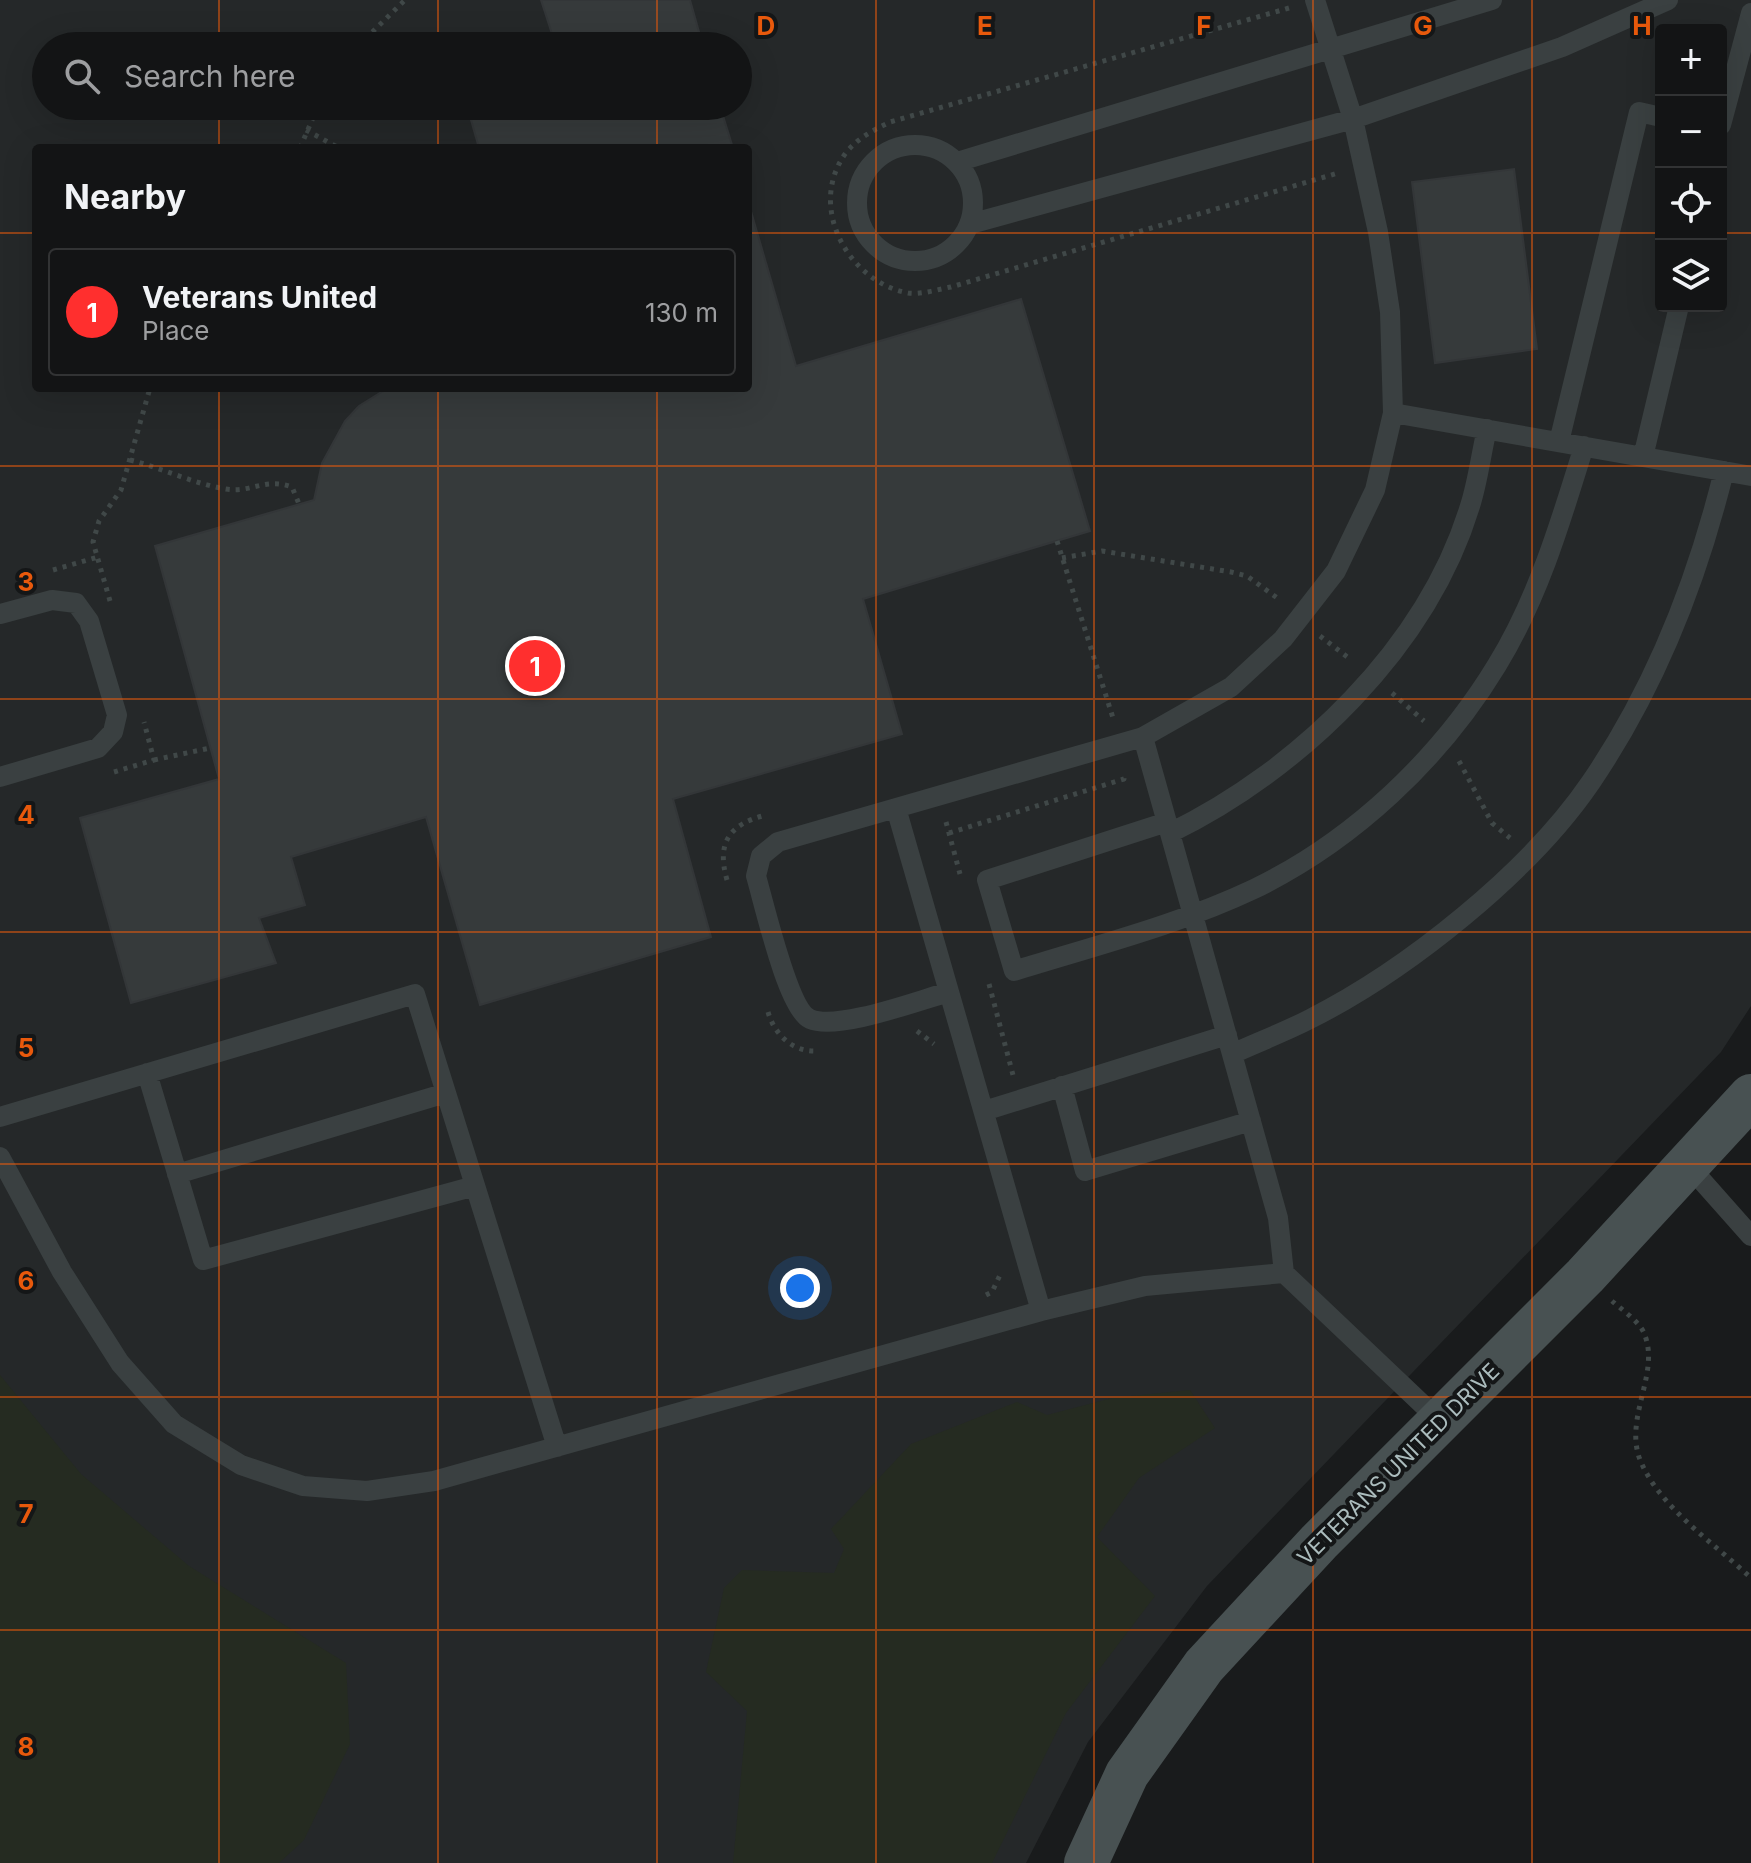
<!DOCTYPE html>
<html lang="en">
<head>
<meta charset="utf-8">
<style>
	body { margin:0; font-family:Inter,sans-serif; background:#1c1d1e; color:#f1f3f6 }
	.controls { position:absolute; right:24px; top:24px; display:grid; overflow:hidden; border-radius:8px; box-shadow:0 8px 32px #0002 }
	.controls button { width:72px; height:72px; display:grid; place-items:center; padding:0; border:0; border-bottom:2px solid #323334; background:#131415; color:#f1f3f6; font:40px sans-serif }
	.you { position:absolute; left:800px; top:1288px; width:28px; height:28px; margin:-20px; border:6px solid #fff; border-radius:50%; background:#1a73e8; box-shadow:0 0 0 12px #1a73e833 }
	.badge { display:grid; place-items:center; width:52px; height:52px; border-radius:50%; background:#ff2f2e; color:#fff; font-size:26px; font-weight:700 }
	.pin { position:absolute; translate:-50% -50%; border:4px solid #fff; box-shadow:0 2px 8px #0006 }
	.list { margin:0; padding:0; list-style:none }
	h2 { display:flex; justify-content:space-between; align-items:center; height:104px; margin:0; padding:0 32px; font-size:34px }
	h2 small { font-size:26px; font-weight:400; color:#9d9ea0 }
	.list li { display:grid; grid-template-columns:52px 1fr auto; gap:24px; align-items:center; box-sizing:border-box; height:128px; margin:0 16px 16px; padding:0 16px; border:2px solid #323334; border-radius:8px }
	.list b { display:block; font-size:30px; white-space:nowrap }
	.list p { margin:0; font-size:26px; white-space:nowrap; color:#9d9ea0 }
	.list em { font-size:26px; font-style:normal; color:#9d9ea0 }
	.icon { flex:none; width:44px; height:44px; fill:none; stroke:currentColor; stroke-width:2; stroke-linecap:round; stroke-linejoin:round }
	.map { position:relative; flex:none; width:1751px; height:1863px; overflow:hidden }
	.search { position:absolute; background:#131415; box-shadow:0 8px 32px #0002; left:32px; top:32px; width:720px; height:88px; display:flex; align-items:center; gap:20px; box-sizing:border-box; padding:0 28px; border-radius:44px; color:#9d9ea0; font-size:30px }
	.panel { position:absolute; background:#131415; box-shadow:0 8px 32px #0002; left:32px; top:144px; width:720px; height:248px; border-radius:8px }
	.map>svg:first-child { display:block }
	.built { fill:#252829; fill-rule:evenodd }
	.green { fill:#252b21 }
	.building { fill:#363a3b; stroke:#333638; stroke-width:2 }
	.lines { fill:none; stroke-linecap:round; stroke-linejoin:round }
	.path { stroke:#404848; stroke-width:5; stroke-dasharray:4 6; stroke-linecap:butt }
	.lane { stroke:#3a4041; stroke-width:20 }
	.secondary { stroke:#485152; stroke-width:44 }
	.grid { fill:none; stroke:#e8590c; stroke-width:2; stroke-opacity:0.55 }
	.labels { text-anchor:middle; stroke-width:8; stroke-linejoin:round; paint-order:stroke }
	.street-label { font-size:22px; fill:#abbcbd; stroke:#141617 }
	.grid-label { font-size:26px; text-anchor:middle; font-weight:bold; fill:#e8590c; stroke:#141617; stroke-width:8; stroke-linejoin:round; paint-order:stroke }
</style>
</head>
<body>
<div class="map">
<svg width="1751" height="1863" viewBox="0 0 1751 1863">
	<rect width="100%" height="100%" fill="#191b1c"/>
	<path class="built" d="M0,0H1751V1006L1721,1052L1207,1586L1088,1742L1026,1863H0ZM1661,30H1721V306H1661ZM46,46H738V106H46ZM36,148H748V388H36Z"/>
	<path class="green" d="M0,1375L81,1474L189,1566L346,1663L350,1744L304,1840L279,1863H0Z
		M1190,1390L1215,1428L1139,1478L1097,1537L1155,1596L1066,1713L992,1863H733L747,1711L706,1672L724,1588L742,1570L834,1573L844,1549L831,1529L911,1444L1017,1402L1047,1415L1112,1398Z"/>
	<path class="building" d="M541,0H690L703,46H513L552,34Z
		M467,106H720L733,148H479Z
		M1514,169L1537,349L1435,363L1412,182Z
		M748,201L796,366L1021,299L1090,531L863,599L902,734L673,799L711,937L480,1005L426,817L291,857L305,905L259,918L276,963L131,1003L80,818L219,779L155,546L314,500L322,463L345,421L359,406L388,388H748Z"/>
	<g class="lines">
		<path class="path" d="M1289,8L890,122C874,130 857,138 845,154C807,208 849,282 908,293C921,295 939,289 951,287L1338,173
			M358,46L405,0
			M306,130L339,148
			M300,148L318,106
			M130,460C162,468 194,484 226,489C252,493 265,477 292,487L299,504
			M1057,541L1113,718
			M1062,558L1102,551L1231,572L1247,576L1280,600
			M53,570L98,557
			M110,601L93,542L99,521L121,490L150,388
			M1320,636L1350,659
			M1392,693L1424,721
			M154,760L210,748
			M1459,761L1492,823L1510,838
			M114,772L154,760L144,722
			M946,822L960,874
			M949,833L1124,779V775
			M727,880C716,842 730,824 766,815
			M989,984L1013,1075
			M768,1012C774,1033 791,1051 814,1051
			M917,1031L934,1044
			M986,1295L992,1292L1000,1275
			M1612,1301C1621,1309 1637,1320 1643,1331C1662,1370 1625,1414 1639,1457C1657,1506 1714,1543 1751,1578"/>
		<path class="lane" d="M1721,125L1751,13
			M857 203a58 58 0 1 1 116 0a58 58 0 1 1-116 0Z
			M957,162L1492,0
			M970,224L1353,119L1562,47L1668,0
			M1393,413L1751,476
			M1559,442L1639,112L1661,117
			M1643,457L1679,306
			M0,614L52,600L76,603L89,621L117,715L113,732L98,748L0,777
			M1143,737L1278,1218L1284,1273
			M896,808L778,842L761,856L756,876C764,903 788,1010 810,1019C838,1031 919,1000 949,992
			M1167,822L987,880L1014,971C1094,946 1178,925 1254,889C1353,841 1440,759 1497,665C1538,598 1561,521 1584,446
			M1170,833C1300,770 1427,647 1470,506C1478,481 1481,454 1487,429
			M1232,1054C1258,1042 1285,1032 1310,1019C1407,970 1529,873 1591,782C1655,688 1697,581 1724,471
			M147,1073L203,1260L475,1186
			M1062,1086L1085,1171L1251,1121
			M984,1111L1227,1035
			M0,1117L415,994L557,1447
			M0,1157L62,1272L120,1363L174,1424L241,1465L303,1486L367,1491L434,1481L1041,1311L1145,1286L1284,1273L1440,1421
			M1688,1165L1751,1236
			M177,1174L446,1093
			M1041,1311L896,808L1143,737L1231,687L1283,639L1336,571L1375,490L1393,413L1390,312L1378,232L1353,119L1315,0"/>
		<path class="secondary" d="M1086,1863L1127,1774L1204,1666L1319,1542L1585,1276L1751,1096"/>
	</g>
	<path class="grid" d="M219,0V46M438,0V46M657,0V46M876,0V1863M1094,0V1863M1313,0V1863M1532,0V1863M219,106V148M438,106V148M657,106V148M0,233H36M748,233H1661M1721,233H1751M219,388V1863M438,388V1863M657,388V1863M0,466H1751M0,699H1751M0,932H1751M0,1164H1751M0,1397H1751M0,1630H1751"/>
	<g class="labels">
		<g class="street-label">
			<text transform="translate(1398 1464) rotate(-45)" y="8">VETERANS UNITED DRIVE</text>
		</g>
	</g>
	<g class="grid-label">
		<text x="766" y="35">D</text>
		<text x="985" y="35">E</text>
		<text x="1204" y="35">F</text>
		<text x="1423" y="35">G</text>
		<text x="1642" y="35">H</text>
		<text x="26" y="591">3</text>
		<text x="26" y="824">4</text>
		<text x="26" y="1057">5</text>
		<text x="26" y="1290">6</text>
		<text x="26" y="1523">7</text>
		<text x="26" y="1756">8</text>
	</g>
</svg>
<div class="controls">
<button>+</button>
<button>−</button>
<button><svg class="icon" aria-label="locate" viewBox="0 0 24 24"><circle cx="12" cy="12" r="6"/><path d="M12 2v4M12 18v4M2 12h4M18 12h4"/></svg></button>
<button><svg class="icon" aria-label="layers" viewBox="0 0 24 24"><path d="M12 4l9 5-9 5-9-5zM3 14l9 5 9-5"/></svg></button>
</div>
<div class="you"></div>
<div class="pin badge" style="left:535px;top:666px">1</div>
<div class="search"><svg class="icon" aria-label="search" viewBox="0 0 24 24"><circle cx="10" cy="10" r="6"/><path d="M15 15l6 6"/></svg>Search here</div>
<section class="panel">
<h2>Nearby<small></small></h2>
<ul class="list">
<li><span class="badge">1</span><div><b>Veterans United</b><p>Place</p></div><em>130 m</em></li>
</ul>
</section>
</div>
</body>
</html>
